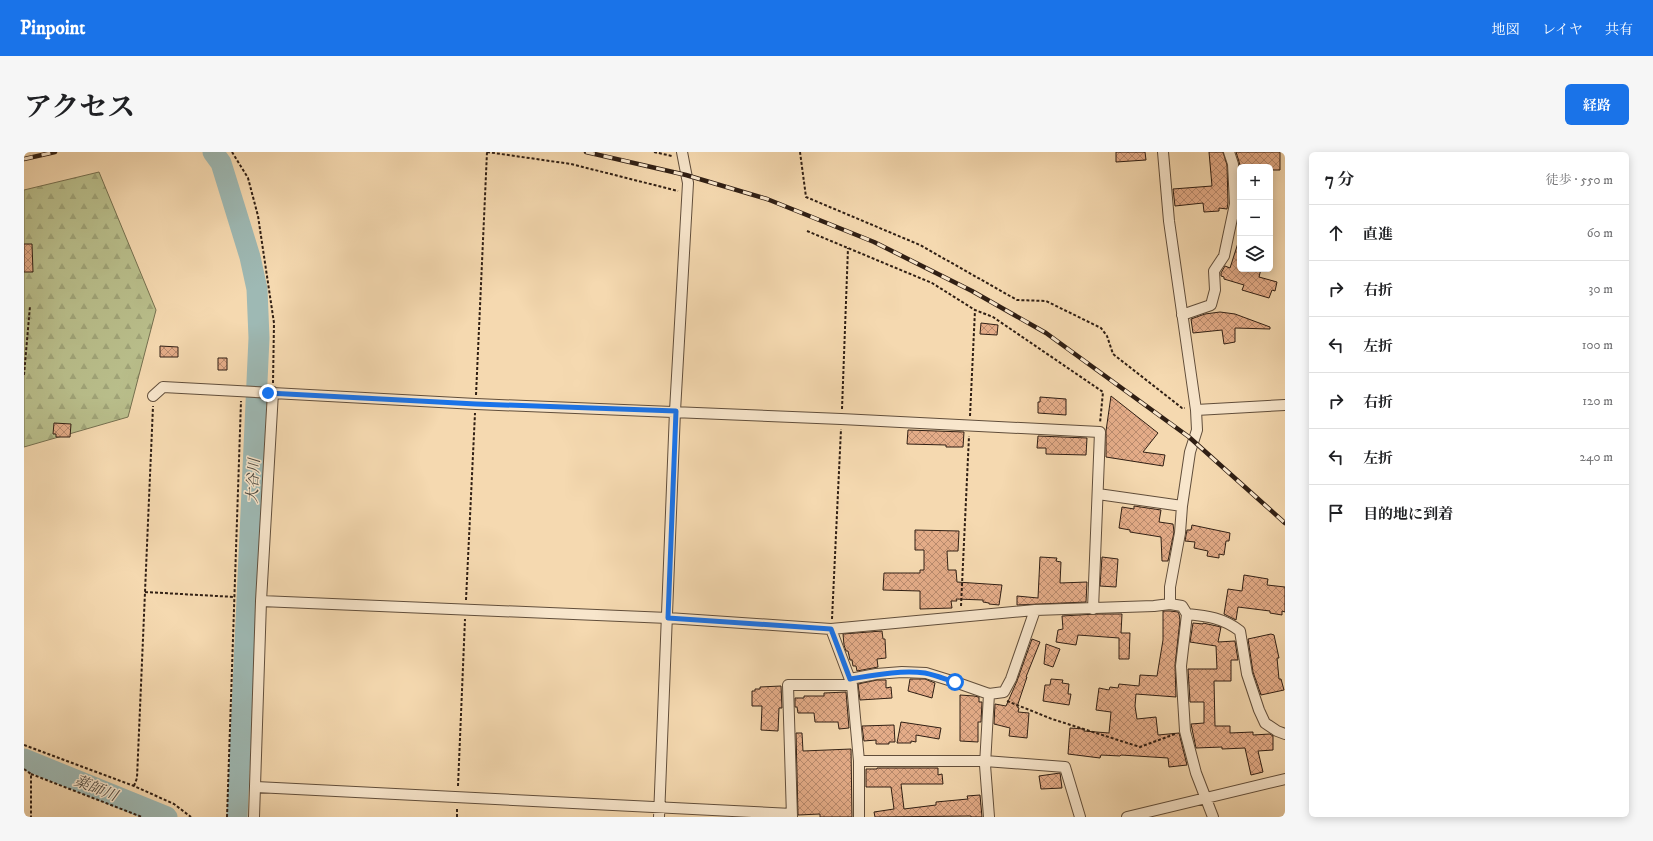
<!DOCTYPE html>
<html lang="ja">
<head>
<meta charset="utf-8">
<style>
	body { margin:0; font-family:"IM FELL DW Pica","Noto Serif JP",serif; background:#f6f6f6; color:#202124 }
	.controls { position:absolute; right:12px; top:12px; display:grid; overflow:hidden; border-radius:6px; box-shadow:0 2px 10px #0003 }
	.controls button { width:36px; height:36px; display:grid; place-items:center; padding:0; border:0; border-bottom:1px solid #e0e0e0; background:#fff; color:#202124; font:20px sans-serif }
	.stop { position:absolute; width:12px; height:12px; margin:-9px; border:3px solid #1a73e8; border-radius:50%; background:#fff }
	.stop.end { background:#1a73e8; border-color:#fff; box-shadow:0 1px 4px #0008 }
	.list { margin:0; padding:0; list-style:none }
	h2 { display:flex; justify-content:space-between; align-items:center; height:52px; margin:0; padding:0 16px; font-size:17px }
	h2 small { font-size:13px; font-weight:400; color:#757577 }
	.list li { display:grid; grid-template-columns:26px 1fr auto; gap:12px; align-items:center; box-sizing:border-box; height:56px; padding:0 16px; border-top:1px solid #e0e0e0 }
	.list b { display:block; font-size:15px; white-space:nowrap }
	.list em { font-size:13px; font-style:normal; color:#757577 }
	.icon { flex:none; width:22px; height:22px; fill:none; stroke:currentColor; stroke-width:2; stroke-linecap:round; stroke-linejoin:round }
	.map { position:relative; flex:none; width:1261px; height:665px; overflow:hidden; border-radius:6px }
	header { display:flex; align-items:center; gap:24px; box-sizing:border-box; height:56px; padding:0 20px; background:#1a73e8; color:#fff }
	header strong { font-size:19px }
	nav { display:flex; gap:22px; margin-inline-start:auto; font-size:14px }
	.intro { display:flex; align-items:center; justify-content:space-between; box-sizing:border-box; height:96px; padding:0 24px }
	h1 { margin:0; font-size:28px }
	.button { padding:10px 18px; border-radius:6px; background:#1a73e8; color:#fff; font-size:14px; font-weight:700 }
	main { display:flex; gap:24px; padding:0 24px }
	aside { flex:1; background:#fff; border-radius:6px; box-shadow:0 2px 10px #0003 }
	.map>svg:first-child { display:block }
	.forest { fill:url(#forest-firs); stroke:#757050 }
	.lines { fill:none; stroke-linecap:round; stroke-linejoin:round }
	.river { stroke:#9eb9b4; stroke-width:21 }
	.building { fill:url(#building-cross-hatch); stroke:#301f14 }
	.street-casing { stroke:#614e3b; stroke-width:12 }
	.path { stroke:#301f14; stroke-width:2; stroke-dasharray:3 2; stroke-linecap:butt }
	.street { stroke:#f8e6cc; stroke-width:10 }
	.rail-casing { stroke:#301f14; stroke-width:4.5 }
	.rail { stroke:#f8e6cc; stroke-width:3; stroke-dasharray:9; stroke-linecap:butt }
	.route { stroke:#1a73e8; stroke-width:5 }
	.labels { text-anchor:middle; stroke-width:3; stroke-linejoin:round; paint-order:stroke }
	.water-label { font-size:15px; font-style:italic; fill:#514d44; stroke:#f8e6cc }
</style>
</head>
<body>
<header>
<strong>Pinpoint</strong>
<nav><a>地図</a><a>レイヤ</a><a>共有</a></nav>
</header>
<div class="intro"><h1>アクセス</h1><a class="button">経路</a></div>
<main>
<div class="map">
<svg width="1261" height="665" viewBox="0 0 1261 665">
	<defs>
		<pattern id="forest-firs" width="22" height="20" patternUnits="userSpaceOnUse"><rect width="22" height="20" fill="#bac08d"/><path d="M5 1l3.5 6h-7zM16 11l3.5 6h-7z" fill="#a0a579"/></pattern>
		<pattern id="building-cross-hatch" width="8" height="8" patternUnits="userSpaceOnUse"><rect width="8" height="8" fill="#e4ac88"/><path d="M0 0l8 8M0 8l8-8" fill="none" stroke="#b98b6e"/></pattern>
	</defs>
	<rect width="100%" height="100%" fill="#f5d9b0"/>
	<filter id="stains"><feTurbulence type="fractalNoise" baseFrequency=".005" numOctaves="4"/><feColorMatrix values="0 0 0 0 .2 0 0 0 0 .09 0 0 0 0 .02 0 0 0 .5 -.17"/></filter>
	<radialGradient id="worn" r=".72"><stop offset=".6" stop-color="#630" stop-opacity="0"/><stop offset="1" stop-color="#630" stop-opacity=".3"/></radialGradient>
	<path class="forest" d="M75,20L132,158L104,265L0,295V38Z"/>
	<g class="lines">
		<path class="river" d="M189,0L197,11L226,105L233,137L235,186L213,665
			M0,607L143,665"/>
	</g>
	<path class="building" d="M1092,0H1121L1122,8L1092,10Z
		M1185,0H1199L1203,13L1204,51L1203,57L1195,56V59L1180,60L1179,51L1151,54L1149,37L1188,34Z
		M1212,0H1256V18H1246V15H1223V13H1216Z
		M1214,91H1216V117H1237L1235,125L1253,130L1251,139L1248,138L1245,146L1218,138L1220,133L1200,127V125L1197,124V121L1201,114L1206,116Z
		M0,92H8L9,120H0Z
		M1196,160L1211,162L1246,175V177L1211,176V190L1200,192L1198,178L1169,181L1167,167L1181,162Z
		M957,171L974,173L973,183L956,182Z
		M136,194L154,195V205H136Z
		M194,206H203V218H194Z
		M1087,244L1134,281L1119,300L1141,303L1139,314L1082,305V279Z
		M1016,245L1042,247V263L1014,261V250H1016Z
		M30,271L47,272L46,285H32V282H29Z
		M884,278L940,280L939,295H922V293L883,292Z
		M1014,284L1063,286L1062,303L1022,302V296H1013Z
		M1110,354L1137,358L1135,370L1149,372L1150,380L1144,409H1138L1137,385L1106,380V378L1095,376L1098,355L1110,357Z
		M1168,373L1206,381L1205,389H1202L1200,403L1195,402V406L1183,404L1184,399L1170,396L1171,390L1161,389L1163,378H1167Z
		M891,378L935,379L934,399H923L924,418H932L933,430L978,433L975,453L965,452V451L959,450V448L932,447L933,449H927L928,456L896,457V439L859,438L860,421H896V418H900V398H891Z
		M1016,405L1033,406L1032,409L1037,410L1036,431L1063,430L1062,450L993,453V444L1014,446Z
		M1078,405L1094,407L1092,435L1076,434Z
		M1220,423L1244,427L1243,433L1261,435V460L1258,459V463L1246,461V459L1214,455L1212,468L1200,462L1204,437L1218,439Z
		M1139,459H1146L1154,460L1155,462L1156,468L1151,513L1152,545L1112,542L1111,554L1113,567L1132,565L1134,583L1155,581L1163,613L1145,615L1144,606L1097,603L1096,604L1077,603L1076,606L1044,602L1046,576L1060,577V579L1085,581L1087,560L1072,558L1075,536L1085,538L1086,535L1094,536L1095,532L1115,534L1116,523L1133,524L1139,488Z
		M1072,462H1098L1097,481H1106L1105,507H1095V486L1054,483L1052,493L1032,490L1034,478L1039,477L1038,464Z
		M1169,471L1179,472V471L1197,475L1194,490L1211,489L1214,508H1207V529H1190L1191,574H1206V581L1229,580V583L1246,582L1249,584V598L1234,599L1239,620L1227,623L1221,596L1198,597V595L1172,596L1167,572L1180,571V550H1166L1164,517H1193L1192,494L1166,490Z
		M858,479L859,487H861L862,506L853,507L854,515L833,519L832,514H829L828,508H826L824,499H822L820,493L819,482Z
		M1247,482L1250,483L1255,506H1253L1255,527H1257L1260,538L1237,543L1229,520L1224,487Z
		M1008,487L1016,490L1002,525H1003L993,555L995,556L994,560L1005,561L1003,586L985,584L986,576L970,572L971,552L982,554L993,529Z
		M1022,492L1036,497L1029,515L1020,512Z
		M886,527H901L911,531L908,546L884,539Z
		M1027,527L1039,528L1038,531L1045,532L1044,542H1047L1045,553L1019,549L1021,533H1026Z
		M853,528H862V536L867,535L868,546L836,548L834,532Z
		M757,534L758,556H755L754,579L737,578L738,554H728V539H731V537H736V535Z
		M822,540L825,576L815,577L814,570H791L790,561H774L773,555H771V546H780V544H800V541Z
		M936,543L950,544L955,545V550H958L957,570H954V590L936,589Z
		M877,570L917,576L915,587L892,583V590L887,589V591H873Z
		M870,573L871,590H865V592H852V588L840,589L838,574Z
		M772,581H778L779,599L827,597L828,665H796V662L774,663Z
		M853,616H914V623L918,622L919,632H877L880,657L912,653V650L944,647L943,644L956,643L958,665H947V664L851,665L850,660L870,657L867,635H842V617H853Z
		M1036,621L1038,636L1017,637L1015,624Z"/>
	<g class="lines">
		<g class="street-casing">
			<path id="street" d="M1139,0L1145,69L1172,258L1173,278L1166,300L1158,354L1156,381L1146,435V452
				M1158,163L1187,153L1191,138L1190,119L1200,104L1211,52L1209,12L1205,0
				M129,244L139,235L452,252L817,267L1076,280L1069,457
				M1172,258L1261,253
				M1074,342L1158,354
				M237,449L644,466L807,477L1011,458L1130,454L1146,452L1158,454L1163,462C1184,464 1199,466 1216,479L1223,522L1235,558L1241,571L1253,579L1261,582
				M1163,462L1157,514L1161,579L1172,621L1189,665
				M807,477L828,533L835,609V665
				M826,527L852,522L878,520L902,521L931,530L965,542L980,540L987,527L1011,458
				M835,609H961L1041,615L1056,665
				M232,635L768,662
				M230,665L237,449L249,240
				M635,665L651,259L664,31L658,0
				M768,665L764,533H828
				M965,665L961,613L965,542
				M1103,665L1261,627"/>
		</g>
		<path class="path" d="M208,0L224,26L234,64L250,171L249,231
			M463,0L547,12L654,39
			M630,0L648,4
			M776,0L782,45L896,93L993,148L1022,149L1077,176L1083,184L1089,202L1158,256H1161
			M783,79L908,131L951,158
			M0,223L6,154
			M452,243L463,0
			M818,257L824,96
			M946,264L951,158L969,165L1079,240L1076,271
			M121,440L211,445
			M442,448L451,261
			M937,454L945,284
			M808,467L817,277
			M983,549L1028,567L1116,595L1151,582
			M0,593L110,634L150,652L167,665
			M0,617L7,622V665
			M7,622L118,665
			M110,634L113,626L129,254
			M434,634L441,467
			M203,665L217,249
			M433,665V655"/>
		<use href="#street" class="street"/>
		<g class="rail-casing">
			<path id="rail" d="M562,0L662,23L743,47L850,90L948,139L1022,181L1165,285L1261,371
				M0,7L31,0"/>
		</g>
		<use href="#rail" class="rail"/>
	</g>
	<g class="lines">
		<path class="route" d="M244,241L452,252L652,259L644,466L807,477L826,527C851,523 876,518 901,521C911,523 921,527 931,530"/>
	</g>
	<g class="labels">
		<g class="water-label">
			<text transform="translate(229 329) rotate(-87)" y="5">大谷川</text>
			<text transform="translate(72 636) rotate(22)" y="5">薬師川</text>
		</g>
	</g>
	<rect width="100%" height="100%" filter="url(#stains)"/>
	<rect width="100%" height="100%" fill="url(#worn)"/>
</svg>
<div class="controls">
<button>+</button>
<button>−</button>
<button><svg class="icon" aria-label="layers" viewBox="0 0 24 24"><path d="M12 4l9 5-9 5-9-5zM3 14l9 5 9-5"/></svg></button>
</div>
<div class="stop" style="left:931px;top:530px"></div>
<div class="stop end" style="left:244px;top:241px"></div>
</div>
<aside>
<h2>7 分<small>徒歩 · 550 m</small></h2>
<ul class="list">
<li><svg class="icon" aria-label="ahead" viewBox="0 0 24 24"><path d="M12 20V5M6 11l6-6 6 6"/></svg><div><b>直進</b></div><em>60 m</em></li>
<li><svg class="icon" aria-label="right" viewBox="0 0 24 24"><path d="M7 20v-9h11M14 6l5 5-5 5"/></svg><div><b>右折</b></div><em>30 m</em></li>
<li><svg class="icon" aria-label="left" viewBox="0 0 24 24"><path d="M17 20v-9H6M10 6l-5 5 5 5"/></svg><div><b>左折</b></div><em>100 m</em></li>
<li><svg class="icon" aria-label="right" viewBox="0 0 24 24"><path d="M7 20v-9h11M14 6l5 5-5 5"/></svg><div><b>右折</b></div><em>120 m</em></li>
<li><svg class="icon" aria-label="left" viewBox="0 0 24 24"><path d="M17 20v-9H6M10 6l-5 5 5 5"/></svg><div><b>左折</b></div><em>240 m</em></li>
<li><svg class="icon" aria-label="arrive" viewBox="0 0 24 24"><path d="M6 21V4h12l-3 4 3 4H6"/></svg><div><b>目的地に到着</b></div></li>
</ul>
</aside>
</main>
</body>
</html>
